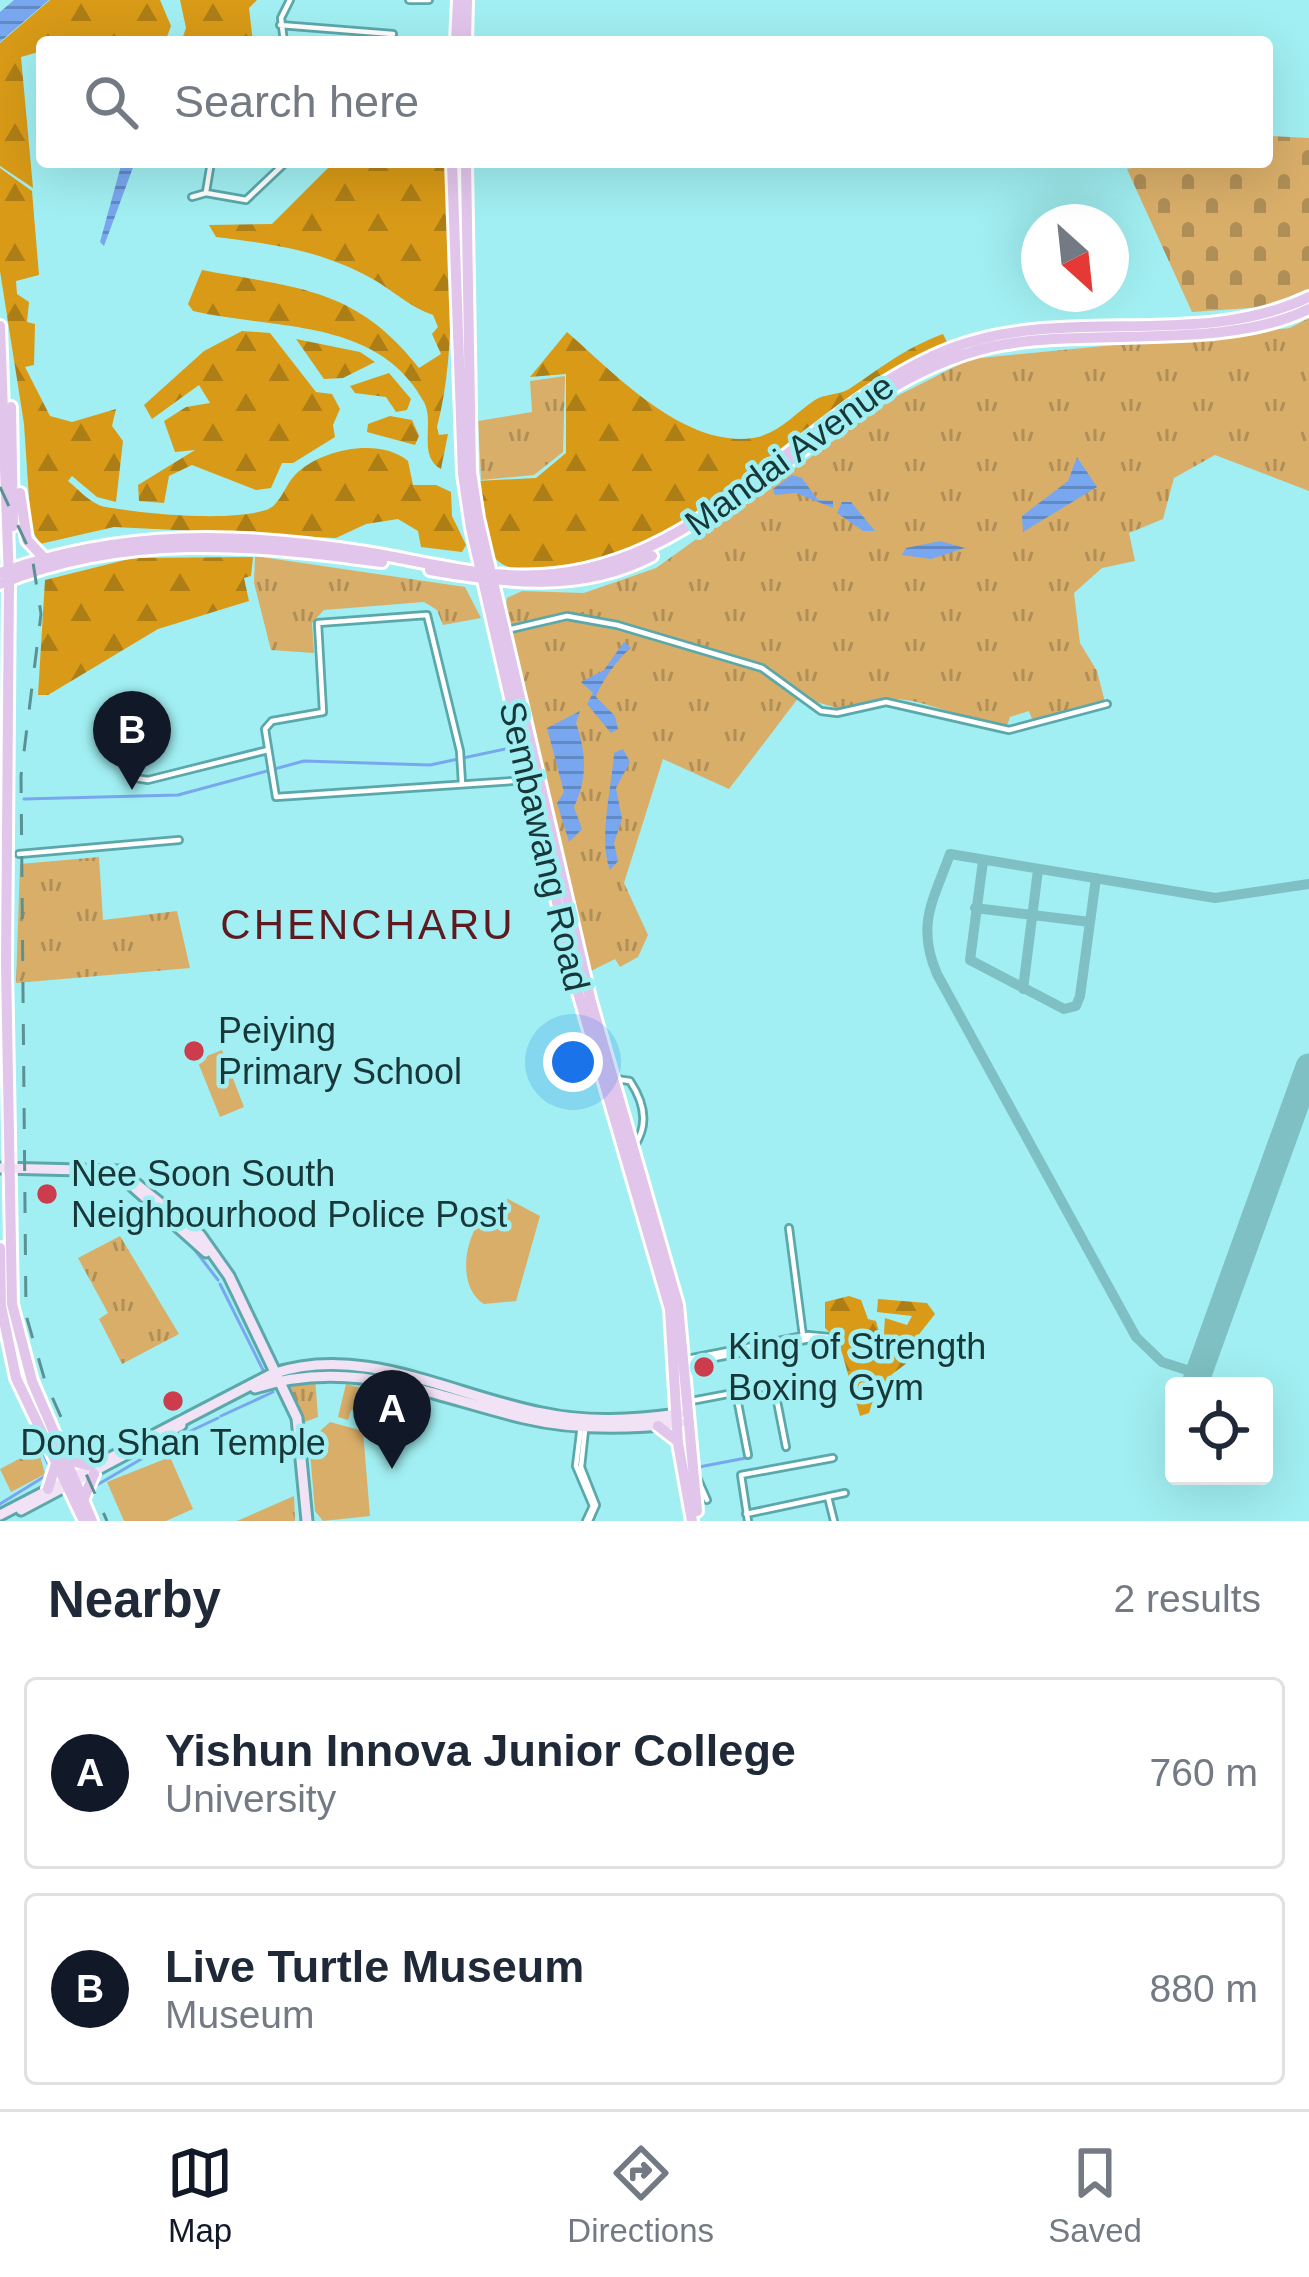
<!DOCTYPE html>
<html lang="en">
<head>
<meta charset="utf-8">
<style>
	body { margin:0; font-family:Helvetica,sans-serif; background:#f6f6f7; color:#1f2937 }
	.controls { position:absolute; right:36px; bottom:36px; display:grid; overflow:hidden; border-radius:12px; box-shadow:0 12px 48px #0002 }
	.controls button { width:108px; height:108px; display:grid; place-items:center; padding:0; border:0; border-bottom:3px solid #e0e1e3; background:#fff; color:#1f2937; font:60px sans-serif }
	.compass { position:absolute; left:1021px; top:204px; width:108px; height:108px; border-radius:50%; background:#fff; box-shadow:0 12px 48px #0002; rotate:153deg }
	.you { position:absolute; left:573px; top:1062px; width:42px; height:42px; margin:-30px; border:9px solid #fff; border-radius:50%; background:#1a73e8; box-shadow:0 0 0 18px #1a73e833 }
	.badge { display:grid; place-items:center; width:78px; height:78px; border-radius:50%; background:#111827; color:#fff; font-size:39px; font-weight:700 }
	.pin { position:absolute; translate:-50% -99px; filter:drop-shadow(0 3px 6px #0008) }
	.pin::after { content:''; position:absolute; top:63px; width:42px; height:36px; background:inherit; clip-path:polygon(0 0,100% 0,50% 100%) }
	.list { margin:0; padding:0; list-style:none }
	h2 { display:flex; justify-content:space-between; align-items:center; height:156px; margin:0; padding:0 48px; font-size:51px }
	h2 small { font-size:39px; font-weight:400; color:#747a83 }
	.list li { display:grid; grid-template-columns:78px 1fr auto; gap:36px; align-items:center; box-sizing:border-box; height:192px; margin:0 24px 24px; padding:0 24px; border:3px solid #e0e1e3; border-radius:12px }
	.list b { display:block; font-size:45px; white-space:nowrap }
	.list p { margin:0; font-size:39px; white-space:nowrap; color:#747a83 }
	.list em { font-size:39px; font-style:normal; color:#747a83 }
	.icon { flex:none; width:66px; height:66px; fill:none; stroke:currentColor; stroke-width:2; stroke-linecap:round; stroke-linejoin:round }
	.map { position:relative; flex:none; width:1309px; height:1521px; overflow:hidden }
	.search { position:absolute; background:#fff; box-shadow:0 12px 48px #0002; left:36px; right:36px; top:36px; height:132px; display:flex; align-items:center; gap:30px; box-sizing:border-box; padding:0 42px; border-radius:12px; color:#747a83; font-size:45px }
	.sheet { height:588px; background:#fff }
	nav { display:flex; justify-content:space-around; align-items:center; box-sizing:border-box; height:168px; border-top:3px solid #e0e1e3; background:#fff; font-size:33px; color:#747a83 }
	nav a { display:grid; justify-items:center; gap:6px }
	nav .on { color:#111827 }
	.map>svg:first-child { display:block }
	.grass { fill:url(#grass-tufts) }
	.forest { fill:url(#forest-firs) }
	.cemetery { fill:url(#cemetery-stones) }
	.garden { fill:#d9ae69 }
	.water { fill:url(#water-rules) }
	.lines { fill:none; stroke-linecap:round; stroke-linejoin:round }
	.stream { stroke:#78a7ef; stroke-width:3 }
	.taxiway { stroke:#7ec0c3; stroke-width:10 }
	.runway { stroke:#7ec0c3; stroke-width:27 }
	.minor-casing { stroke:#5ba8ab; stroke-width:10 }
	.secondary-casing { stroke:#5ba8ab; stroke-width:15 }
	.primary-casing { stroke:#fff; stroke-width:16 }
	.minor { stroke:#fff; stroke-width:4.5 }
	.secondary { stroke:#f1e2f5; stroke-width:9 }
	.primary { stroke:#e2c5eb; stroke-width:10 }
	.rail { stroke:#5b9194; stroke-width:3; stroke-dasharray:21 21; stroke-linecap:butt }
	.poi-dot { fill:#cc3c4d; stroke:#a1eff2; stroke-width:4.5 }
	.labels { text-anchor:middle; stroke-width:9; stroke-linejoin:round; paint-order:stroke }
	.street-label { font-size:36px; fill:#173739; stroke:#a1eff2 }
	.poi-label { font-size:36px; fill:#173739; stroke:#a1eff2; text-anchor:start }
	.quarter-label { font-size:42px; letter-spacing:3px; fill:#5f1a21; stroke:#a1eff2 }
</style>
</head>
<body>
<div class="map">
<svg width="1309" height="1521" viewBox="0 0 1309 1521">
	<defs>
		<pattern id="grass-tufts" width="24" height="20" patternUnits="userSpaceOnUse" patternTransform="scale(3)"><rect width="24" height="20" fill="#d9ae69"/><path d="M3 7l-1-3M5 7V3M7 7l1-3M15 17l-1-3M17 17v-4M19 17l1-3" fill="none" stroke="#af8e57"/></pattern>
		<pattern id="forest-firs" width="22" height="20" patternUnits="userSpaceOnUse" patternTransform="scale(3)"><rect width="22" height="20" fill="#d89a17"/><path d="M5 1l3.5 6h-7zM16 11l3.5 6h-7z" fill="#ae7e16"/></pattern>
		<pattern id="cemetery-stones" width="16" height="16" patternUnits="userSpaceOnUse" patternTransform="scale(3)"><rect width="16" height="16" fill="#d9ae69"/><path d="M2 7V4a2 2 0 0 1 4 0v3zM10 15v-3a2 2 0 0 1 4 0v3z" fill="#af8e57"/></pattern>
		<pattern id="water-rules" width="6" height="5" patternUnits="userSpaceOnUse" patternTransform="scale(3)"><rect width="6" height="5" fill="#78a7ef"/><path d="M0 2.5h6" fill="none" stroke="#6189c3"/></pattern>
	</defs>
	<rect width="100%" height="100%" fill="#a1eff2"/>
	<path class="grass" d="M1309,318V491L1215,455L1174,478L1163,519L1129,533L1135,561L1102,568L1074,593L1080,643L1097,671L1105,702L1033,722L1029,711L1010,717L1007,726C945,719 904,680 844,710L799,697L729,789L663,759L624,883L648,935L638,957L620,967L615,959L591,971L505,614L507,598L522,591L584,593L656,568L893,398L970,359L1290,328Z
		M565,376L563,452L534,475L481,480L478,421L532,412L530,381Z
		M255,556L465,587L481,618L443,625L437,610L424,602L324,610L312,623L314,653L271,650L254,583Z
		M99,857L103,920L177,911L190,968L16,983L20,864Z
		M120,1236L179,1334L122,1364L99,1319L108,1313L78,1258Z
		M315,1377L318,1417L302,1423L286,1381Z
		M38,1449L45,1474L11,1492L0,1469Z
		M294,1496L295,1521H237Z"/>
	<path class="forest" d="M50,0H160L171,26L165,42H42V51L21,57L33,188L0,166V43Z
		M180,0H257L249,8L253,42H181L186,28Z
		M334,162H447C448,249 459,343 437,427L439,435L448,434L441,469C417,456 435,423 424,402C378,317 274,330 193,311L188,304L202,270C296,288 356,287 419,368L441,354L432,334L438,327L433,315C409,307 392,289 369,277C319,250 272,244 216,237L209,225L272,224Z
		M0,168L32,191L39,275L16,281L17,294L29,302L27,322L35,324L34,365L25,367L50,416L72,422L116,409L112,426L123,441L116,502L97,497L72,476L68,481C79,490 92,505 106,507C146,514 228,522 266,510C280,506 285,485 295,475C320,449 380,437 408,461L413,485H436L451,492L452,516L466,545L462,552L421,547L418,531L398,519L366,524L336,538L114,527L40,544L31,528L24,424L0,271Z
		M242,331L270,333L316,392L332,394L340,409L333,425L335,437L293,463H282L271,488L256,490L192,465L169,476L164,503L139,501L138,485L195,450L175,452L164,421L186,407L210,403L199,385L152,419L144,405L204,351Z
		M567,332C612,371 683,448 753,438C779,434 795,413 815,400C824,394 839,395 849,389C884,366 903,349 943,334L948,344C844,386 772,480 674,531C640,549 519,597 492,554C481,535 480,502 477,481L536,478L566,453V374L530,377Z
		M296,339L360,352L375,362L343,378L324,379Z
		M389,373L411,399L407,410L396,412L386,397L355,393L350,386Z
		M390,416L412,420L419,436L415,445L367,432L368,424Z
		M253,557L251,576L244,578L249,601L158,629L48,695H38L45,580L133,558Z
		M849,1296L861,1300L868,1319L876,1321L883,1347L885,1318L907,1325L912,1316L877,1312L878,1299L927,1303L935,1314L913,1342L919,1354L891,1375L907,1386L894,1402L886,1392L874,1397L869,1413L860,1416L840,1346L845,1340L839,1341L825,1328V1302Z"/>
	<path class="cemetery" d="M1271,136L1309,138V289L1264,307L1192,312L1127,169L1163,162H1267Z"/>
	<path class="garden" d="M176,918L180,939L148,944L144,923Z
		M222,1050L244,1107L220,1117L197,1060Z
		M508,1199L540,1216L516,1301L484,1304C449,1283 470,1206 508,1199Z
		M346,1384L365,1389L360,1412L351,1410L348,1420L338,1417Z
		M330,1422L363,1431L370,1516L323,1521L315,1511L309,1441Z
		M170,1457L193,1509L166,1521H124L107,1482Z"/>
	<path class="water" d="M14,0H49L0,42V12Z
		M122,162H135L104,246L100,242Z
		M1077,457L1097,487L1023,532L1022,516L1068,481Z
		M792,475L802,478L818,500L833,501V508L796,493L775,495L773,489Z
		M842,502H851L875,531H863L837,513Z
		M940,541L965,548L931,559L902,555L906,548Z
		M624,642L631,648C620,656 601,682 596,697L615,716L618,729L611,733L587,704L593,693L581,682L604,670Z
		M580,711L576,723C586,752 588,778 574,807L582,829L569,842L557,803L564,792L547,728Z
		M623,749L630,762L616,788L622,819L614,843L618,861L610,870C598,839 612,787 614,753Z"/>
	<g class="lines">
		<path class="stream" d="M24,799L178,795L304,761L430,765L515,747
			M191,1245L218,1280
			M220,1284L263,1370
			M0,1333L10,1372
			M22,1403L49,1466
			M221,1416L273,1392
			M178,1437L218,1418
			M699,1467L751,1457
			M97,1485L167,1444
			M0,1504L47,1475"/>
		<path class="taxiway" d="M983,861L970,960L1064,1009L1076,1006L1080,996L1096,878
			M975,908L1090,922
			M1023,989L1038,870
			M1199,1374L1162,1362L1136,1337L937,974C916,925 933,901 950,854L1215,898L1309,884"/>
		<path class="runway" d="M1194,1386L1309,1067"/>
		<g class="minor-casing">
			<path id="minor" d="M409,0H429
				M280,25L393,34
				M284,42L281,18L290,0
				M206,192L211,162
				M206,193L246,200L286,162
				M192,197L206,193
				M507,630L567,616L617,625L762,668L821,711L837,713L886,702L1009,730L1107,704
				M135,778L148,780L268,750
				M462,784L460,751L427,615L318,623L323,712L272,721L265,729L276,797L528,780
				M19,854L179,840
				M616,1079L630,1081C644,1102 649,1124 635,1145
				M789,1228L803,1336
				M687,1359L808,1335L829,1337
				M684,1364L820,1337
				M774,1386L786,1447
				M736,1393L748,1455
				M691,1401L792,1382
				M581,1425L576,1466L593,1506L586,1521
				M585,1430L581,1467L596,1505L589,1521
				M695,1473L707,1500
				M828,1497L834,1521
				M746,1514L845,1493
				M748,1521L741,1475L833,1458"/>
		</g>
		<g class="secondary-casing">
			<path id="secondary" d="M0,1168L120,1171L200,1235L229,1276L297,1418L307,1521
				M129,1183L206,1252
				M255,1388C352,1356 431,1396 524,1418C574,1430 629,1429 680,1423
				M21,1510L181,1425
				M0,1515L272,1374C363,1343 453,1396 542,1413C588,1423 633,1420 679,1414"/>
		</g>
		<g class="primary-casing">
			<path id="primary" d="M456,42L458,0
				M466,42L467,0
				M452,162L463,474L471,528L577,989L670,1309L678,1443L692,1521
				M466,162L471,472L478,518L591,1002L678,1305L697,1511
				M0,326L9,581L6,965L12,1304L32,1381L92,1521
				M11,407L13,526
				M20,493L27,540L45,559
				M704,525C795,463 880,372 991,347C1087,326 1222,352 1309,309
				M430,570C505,583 581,593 652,556
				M0,573C122,529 240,532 366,552C427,562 493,581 555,574C715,557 808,404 952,348C1065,305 1198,350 1309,297
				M0,584C124,533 252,544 382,562
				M0,1248L1,1306L16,1378L84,1521
				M658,1426L676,1440
				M67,1460L91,1466
				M48,1489L56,1464
				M84,1498L94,1474"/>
		</g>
		<use href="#minor" class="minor"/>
		<use href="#secondary" class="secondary"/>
		<use href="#primary" class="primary"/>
		<path class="rail" d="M0,487L32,556L41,614L21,776L26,1315L45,1381L107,1521"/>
	</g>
	<g class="poi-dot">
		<circle cx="194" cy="1051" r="12"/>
		<circle cx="47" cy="1194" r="12"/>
		<circle cx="704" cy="1367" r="12"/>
		<circle cx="173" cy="1401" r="12"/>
	</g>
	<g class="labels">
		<g class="street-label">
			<text transform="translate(789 454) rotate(-36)" y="13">Mandai Avenue</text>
			<text transform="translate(545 846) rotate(77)" y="13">Sembawang Road</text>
		</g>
		<g class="poi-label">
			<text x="218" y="1043">Peiying<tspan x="218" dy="41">Primary School</tspan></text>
			<text x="71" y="1186">Nee Soon South<tspan x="71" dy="41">Neighbourhood Police Post</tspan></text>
			<text x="728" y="1359">King of Strength<tspan x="728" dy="41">Boxing Gym</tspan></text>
			<text x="173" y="1455" text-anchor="middle">Dong Shan Temple</text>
		</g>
		<g class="quarter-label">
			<text x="368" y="939">CHENCHARU</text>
		</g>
	</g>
</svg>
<div class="controls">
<button><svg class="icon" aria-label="locate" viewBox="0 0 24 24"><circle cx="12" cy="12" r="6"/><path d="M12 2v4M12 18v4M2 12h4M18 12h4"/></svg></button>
</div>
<svg class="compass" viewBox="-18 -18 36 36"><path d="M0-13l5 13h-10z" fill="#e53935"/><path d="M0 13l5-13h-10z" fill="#747a83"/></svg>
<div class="you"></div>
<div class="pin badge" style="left:392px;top:1469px">A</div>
<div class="pin badge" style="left:132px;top:790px">B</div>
<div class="search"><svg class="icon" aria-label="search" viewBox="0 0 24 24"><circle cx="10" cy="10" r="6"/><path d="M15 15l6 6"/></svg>Search here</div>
</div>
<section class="sheet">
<h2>Nearby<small>2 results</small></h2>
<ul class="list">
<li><span class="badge">A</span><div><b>Yishun Innova Junior College</b><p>University</p></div><em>760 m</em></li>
<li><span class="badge">B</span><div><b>Live Turtle Museum</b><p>Museum</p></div><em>880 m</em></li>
</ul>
</section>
<nav>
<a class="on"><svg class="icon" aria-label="map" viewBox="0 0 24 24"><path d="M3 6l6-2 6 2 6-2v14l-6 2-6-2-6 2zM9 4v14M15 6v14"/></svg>Map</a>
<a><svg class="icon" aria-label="directions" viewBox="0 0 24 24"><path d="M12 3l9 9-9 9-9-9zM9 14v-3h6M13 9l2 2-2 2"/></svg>Directions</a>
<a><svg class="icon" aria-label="saved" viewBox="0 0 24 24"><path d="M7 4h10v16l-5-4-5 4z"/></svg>Saved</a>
</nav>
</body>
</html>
